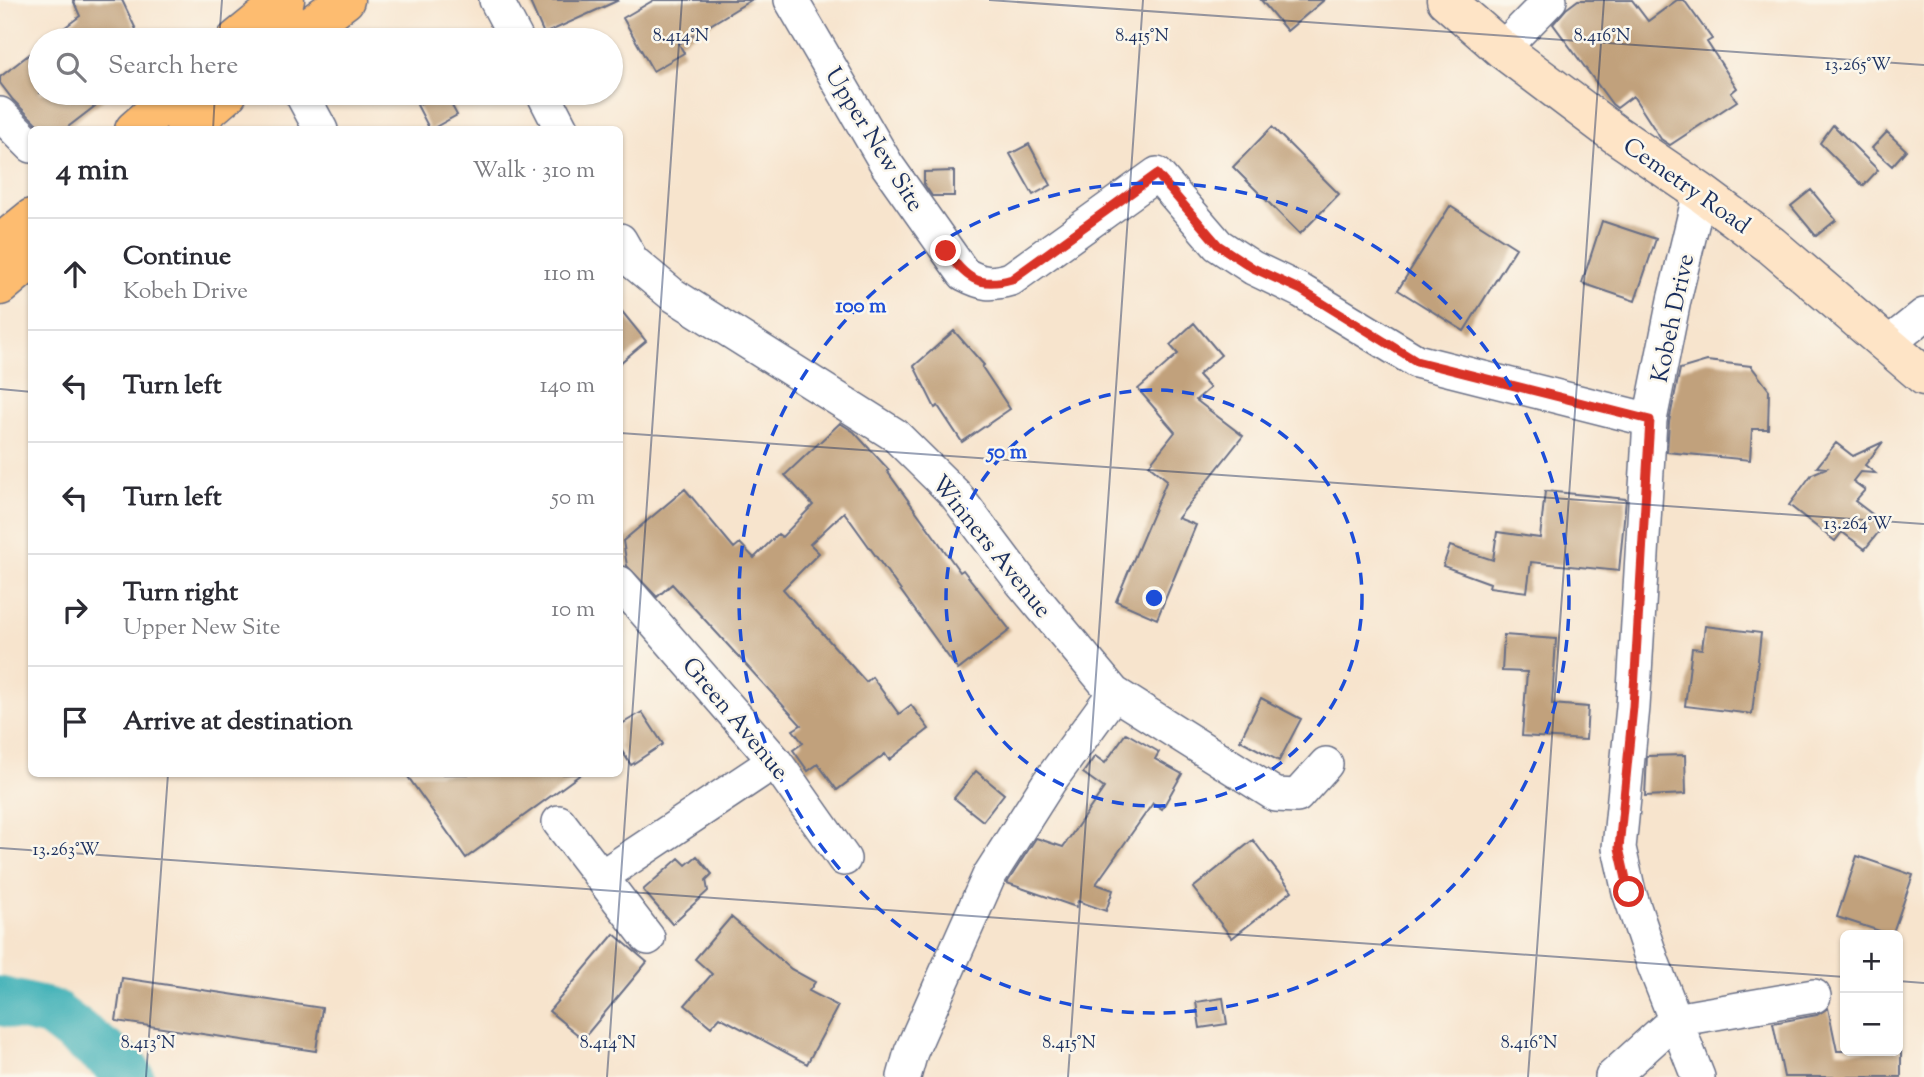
<!DOCTYPE html>
<html lang="en">
<head>
<meta charset="utf-8">
<style>
	body { margin:0; font-family:"Sorts Mill Goudy",serif; background:#f7f7f7; color:#2b2b33 }
	.controls { position:absolute; right:21px; bottom:21px; display:grid; overflow:hidden; border-radius:10px; box-shadow:0 2px 5px #0004 }
	.controls button { width:63px; height:63px; display:grid; place-items:center; padding:0; border:0; border-bottom:2px solid #e1e1e2; background:#fff; color:#2b2b33; font:35px sans-serif }
	.stop { position:absolute; width:21px; height:21px; margin:-16px; border:5px solid #d93025; border-radius:50%; background:#fff }
	.stop.end { background:#d93025; border-color:#fff; box-shadow:0 2px 7px #0008 }
	.list { margin:0; padding:0; list-style:none }
	h2 { display:flex; justify-content:space-between; align-items:center; height:91px; margin:0; padding:0 28px; font-size:30px }
	h2 small { font-size:23px; font-weight:400; color:#7c7c81 }
	.list li { display:grid; grid-template-columns:46px 1fr auto; gap:21px; align-items:center; box-sizing:border-box; height:112px; padding:0 28px; border-top:2px solid #e1e1e2 }
	.list b { display:block; font-size:26px; white-space:nowrap }
	.list p { margin:0; font-size:23px; white-space:nowrap; color:#7c7c81 }
	.list em { font-size:23px; font-style:normal; color:#7c7c81 }
	.icon { flex:none; width:38px; height:38px; fill:none; stroke:currentColor; stroke-width:2; stroke-linecap:round; stroke-linejoin:round }
	.map { position:relative; flex:none; width:1924px; height:1077px; overflow:hidden }
	.search { position:absolute; background:#fff; box-shadow:0 2px 5px #0004; left:28px; top:28px; width:595px; height:77px; display:flex; align-items:center; gap:18px; box-sizing:border-box; padding:0 24px; border-radius:38px; color:#7c7c81; font-size:26px }
	.panel { position:absolute; background:#fff; box-shadow:0 2px 5px #0004; left:28px; top:126px; width:595px; height:651px; border-radius:10px }
	.map>svg:first-child { display:block }
	.lines { fill:none; stroke-linecap:round; stroke-linejoin:round }
	.river { stroke:#40b1b7; stroke-width:49 }
	.building { fill:#c1a17c }
	.street-casing { stroke:#686e85; stroke-width:36 }
	.secondary-casing { stroke:#686e85; stroke-width:41 }
	.primary-casing { stroke:#686e85; stroke-width:41 }
	.street { stroke:#fff; stroke-width:33 }
	.secondary { stroke:#fee4c6; stroke-width:38 }
	.primary { stroke:#fdbc70; stroke-width:38 }
	.route { stroke:#d93025; stroke-width:9 }
	.ticks { fill:none; stroke:#1b2f5e; stroke-width:2; stroke-opacity:0.45 }
	.ring { fill:none; stroke:#1d4ed8; stroke-width:3.5; stroke-dasharray:12 9 }
	.labels { text-anchor:middle; stroke-width:5; stroke-linejoin:round; paint-order:stroke }
	.street-label { font-size:24px; fill:#1b2f5e; stroke:#fbf7ec }
	.ticks-label { font-size:18px; text-anchor:middle; fill:#1b2f5e; stroke:#fbf7ec; stroke-width:5; stroke-linejoin:round; paint-order:stroke }
	.centre { fill:#1d4ed8; stroke:#fbf7ec; stroke-width:3.5 }
	.ring-label { font-size:21px; text-anchor:middle; font-weight:bold; fill:#1d4ed8; stroke:#fbf7ec; stroke-width:5; stroke-linejoin:round; paint-order:stroke }
</style>
</head>
<body>
<div class="map">
<svg width="1924" height="1077" viewBox="0 0 1924 1077">
	<rect width="100%" height="100%" fill="#fbf7ec"/>
	<filter id="ink" filterUnits="userSpaceOnUse"><feTurbulence type="fractalNoise" baseFrequency=".0143" numOctaves="2"/><feDisplacementMap in="SourceGraphic" scale="14" xChannelSelector="R" yChannelSelector="G"/><feConvolveMatrix kernelMatrix="1 2 1 2 8 2 1 2 1" color-interpolation-filters="sRGB"/></filter>
	<filter id="wash" filterUnits="userSpaceOnUse"><feTurbulence type="fractalNoise" baseFrequency=".00686" numOctaves="4" result="noise"/><feDisplacementMap in="SourceGraphic" scale="28" xChannelSelector="R" yChannelSelector="G"/><feGaussianBlur stdDeviation="1.57" result="paint"/><feColorMatrix in="noise" values="0 0 0 0 0 0 0 0 0 0 0 0 0 0 0 0 0 1.4 0 .05"/><feComposite in="paint" operator="in"/></filter>
	<g filter="url(#wash)">
		<rect width="100%" height="100%" fill="#f7e4cd"/>
		<g class="lines">
			<path class="river" d="M0,1001L51,1013L125,1069L130,1077"/>
		</g>
		<g id="blocks">
			<path class="building" d="M73,0H122L141,40H48L80,16Z
				M529,0H619L544,34Z
				M654,0H751L679,44L684,53L653,71L623,18Z
				M1261,0H1324L1287,31Z
				M1578,0H1632L1648,21L1677,0H1684L1712,39L1707,42L1737,88L1731,93L1737,101L1670,145L1661,139L1633,96L1617,108L1612,104L1553,24L1566,9Z
				M40,46V93H112L64,130H43L13,100L0,83V77Z
				M441,93H445L457,115L430,130L417,105Z
				M1833,125L1878,170L1863,186L1820,143Z
				M1272,127L1339,194L1300,234L1233,167Z
				M1887,132L1906,150L1892,166L1872,148Z
				M1029,144L1051,185L1033,195L1010,154Z
				M954,171V196H932L924,184V172Z
				M1811,190L1836,220L1816,236L1791,206Z
				M1450,206L1516,248L1464,331L1398,290Z
				M1602,221L1656,239L1635,301L1582,283Z
				M620,309L646,341L620,363Z
				M1194,323L1221,355L1198,375L1210,388L1196,400L1243,436L1178,518L1196,525L1157,619L1116,601L1167,480L1149,465L1175,432L1138,389L1178,354L1170,345Z
				M954,331L984,365L982,367L1010,409L962,442L938,406L935,408L914,366Z
				M1707,361L1751,366L1769,390L1768,429H1752L1750,460L1667,452L1669,422L1680,369Z
				M840,423L854,432L889,470L887,471L960,572L963,570L1010,630L958,670L844,512L810,544L819,553L783,589L866,682L872,677L899,714L911,705L929,729L889,760L885,754L837,790L818,764L808,771L793,750L803,743L793,730L801,725L672,584L657,597L627,566L623,541L685,489L734,548L740,543L754,558L778,534L782,537L813,505L785,475Z
				M1883,442L1865,465L1875,473L1860,472L1853,481L1865,490L1855,501L1885,524L1865,549L1842,532L1835,541L1789,505L1812,474L1826,468L1817,467L1836,443L1853,456Z
				M1545,491L1626,499L1619,571L1531,562L1527,592L1489,587L1490,583L1443,566L1450,546L1493,560L1497,532L1540,538Z
				M1705,626L1761,633L1752,714L1685,706L1692,648L1702,649Z
				M1504,635L1556,639L1552,704L1588,707L1586,740L1522,736L1527,672L1502,671Z
				M1261,698L1301,719L1279,761L1240,740Z
				M642,712L663,744L631,765L620,748V725Z
				M1126,733L1159,752L1155,759L1182,774L1162,809L1153,803L1096,884L1113,890L1106,911L1078,901L1076,907L1007,883L1036,838L1063,847L1104,788L1083,773L1095,756L1105,763Z
				M1685,755L1686,794L1645,796L1647,756Z
				M976,771L1004,794L983,821L954,798Z
				M406,774H581L466,858Z
				M1253,840L1292,891L1232,938L1193,888Z
				M697,856L712,874L706,880L708,891L672,924L643,890L679,858L686,865Z
				M1857,856L1913,875L1892,935L1837,917Z
				M731,917L791,969L815,982L809,991L838,1006L807,1064L720,1017L711,1027L685,1005L712,974L695,959Z
				M614,934L647,962L583,1039L549,1011Z
				M122,978L322,1008L316,1051L116,1021Z
				M1223,998L1227,1024L1200,1028L1196,1002Z
				M1828,1008L1837,1051H1901V1077H1784L1773,1023L1817,1015Z"/>
		</g>
	</g>
	<g filter="url(#ink)">
		<use href="#blocks" fill-opacity="0" stroke="#686e85" stroke-width="2"/>
		<g class="lines">
			<g class="street-casing">
				<path id="street" d="M496,0L517,40
					M791,0L887,165L964,274C983,284 990,285 1011,279L1157,174L1218,245L1253,268L1301,291L1416,361L1650,420
					M1502,49L1550,0
					M301,93L321,130
					M543,93L562,130
					M0,114L32,146
					M620,240L632,261L673,295L895,435L955,494L1022,583L1114,693L1276,795L1297,796L1326,764
					M1888,344L1924,315
					M620,583L775,761L844,859
					M559,822L648,938
					M601,877L775,761
					M1675,1020L1814,996
					M904,1077L911,1052L989,876L1049,782L1114,693
					M1612,1077L1675,1020
					M1698,1077L1653,963L1629,892L1619,848L1633,707L1650,420L1674,300L1700,192"/>
			</g>
			<g class="secondary-casing">
				<path id="secondary" d="M1446,0L1502,49L1615,134L1700,192L1771,245L1924,376"/>
			</g>
			<g class="primary-casing">
				<path id="primary" d="M236,40L285,0
					M291,40L345,0
					M134,130L176,93
					M185,130L228,93
					M0,244L32,218
					M0,286L32,259"/>
			</g>
			<use href="#street" class="street"/>
			<use href="#secondary" class="secondary"/>
			<use href="#primary" class="primary"/>
		</g>
	</g>
	<g class="lines" filter="url(#ink)">
		<path class="route" d="M946,251C966,277 977,289 1012,279L1157,174L1218,245L1253,268L1301,290L1416,361L1650,420L1633,707L1619,848L1629,892"/>
	</g>
	<path class="ticks" d="M989,0L1924,65M219,40L222,0M213,130L215,93M0,389L32,392M620,433L1924,524M0,848L1845,977M1898,981L1924,983M146,1077L168,774M607,1077L682,0M1068,1077L1143,0M1528,1077L1604,0"/>
	<g class="ring">
		<circle cx="1154" cy="598" r="208"/>
		<circle cx="1154" cy="598" r="415"/>
	</g>
	<g class="labels">
		<g class="street-label">
			<text transform="translate(875 139) rotate(58)" y="8">Upper New Site</text>
			<text transform="translate(1687 185) rotate(35)" y="8">Cemetry Road</text>
			<text transform="translate(1672 318) rotate(-78)" y="8">Kobeh Drive</text>
			<text transform="translate(992 546) rotate(51)" y="8">Winners Avenue</text>
			<text transform="translate(736 718) rotate(50)" y="8">Green Avenue</text>
		</g>
	</g>
	<g class="ticks-label">
		<text x="681" y="41">8.414°N</text>
		<text x="1142" y="41">8.415°N</text>
		<text x="1602" y="41">8.416°N</text>
		<text x="1858" y="70">13.265°W</text>
		<text x="1858" y="529">13.264°W</text>
		<text x="66" y="855">13.263°W</text>
		<text x="148" y="1048">8.413°N</text>
		<text x="608" y="1048">8.414°N</text>
		<text x="1069" y="1048">8.415°N</text>
		<text x="1529" y="1048">8.416°N</text>
	</g>
	<circle cx="1154" cy="598" r="10" class="centre"/>
	<g class="ring-label">
		<text x="861" y="312">100 m</text>
		<text x="1007" y="458">50 m</text>
	</g>
</svg>
<div class="controls">
<button>+</button>
<button>−</button>
</div>
<div class="stop" style="left:1629px;top:892px"></div>
<div class="stop end" style="left:946px;top:251px"></div>
<div class="search"><svg class="icon" aria-label="search" viewBox="0 0 24 24"><circle cx="10" cy="10" r="6"/><path d="M15 15l6 6"/></svg>Search here</div>
<section class="panel">
<h2>4 min<small>Walk · 310 m</small></h2>
<ul class="list">
<li><svg class="icon" aria-label="ahead" viewBox="0 0 24 24"><path d="M12 20V5M6 11l6-6 6 6"/></svg><div><b>Continue</b><p>Kobeh Drive</p></div><em>110 m</em></li>
<li><svg class="icon" aria-label="left" viewBox="0 0 24 24"><path d="M17 20v-9H6M10 6l-5 5 5 5"/></svg><div><b>Turn left</b></div><em>140 m</em></li>
<li><svg class="icon" aria-label="left" viewBox="0 0 24 24"><path d="M17 20v-9H6M10 6l-5 5 5 5"/></svg><div><b>Turn left</b></div><em>50 m</em></li>
<li><svg class="icon" aria-label="right" viewBox="0 0 24 24"><path d="M7 20v-9h11M14 6l5 5-5 5"/></svg><div><b>Turn right</b><p>Upper New Site</p></div><em>10 m</em></li>
<li><svg class="icon" aria-label="arrive" viewBox="0 0 24 24"><path d="M6 21V4h12l-3 4 3 4H6"/></svg><div><b>Arrive at destination</b></div></li>
</ul>
</section>
</div>
</body>
</html>
